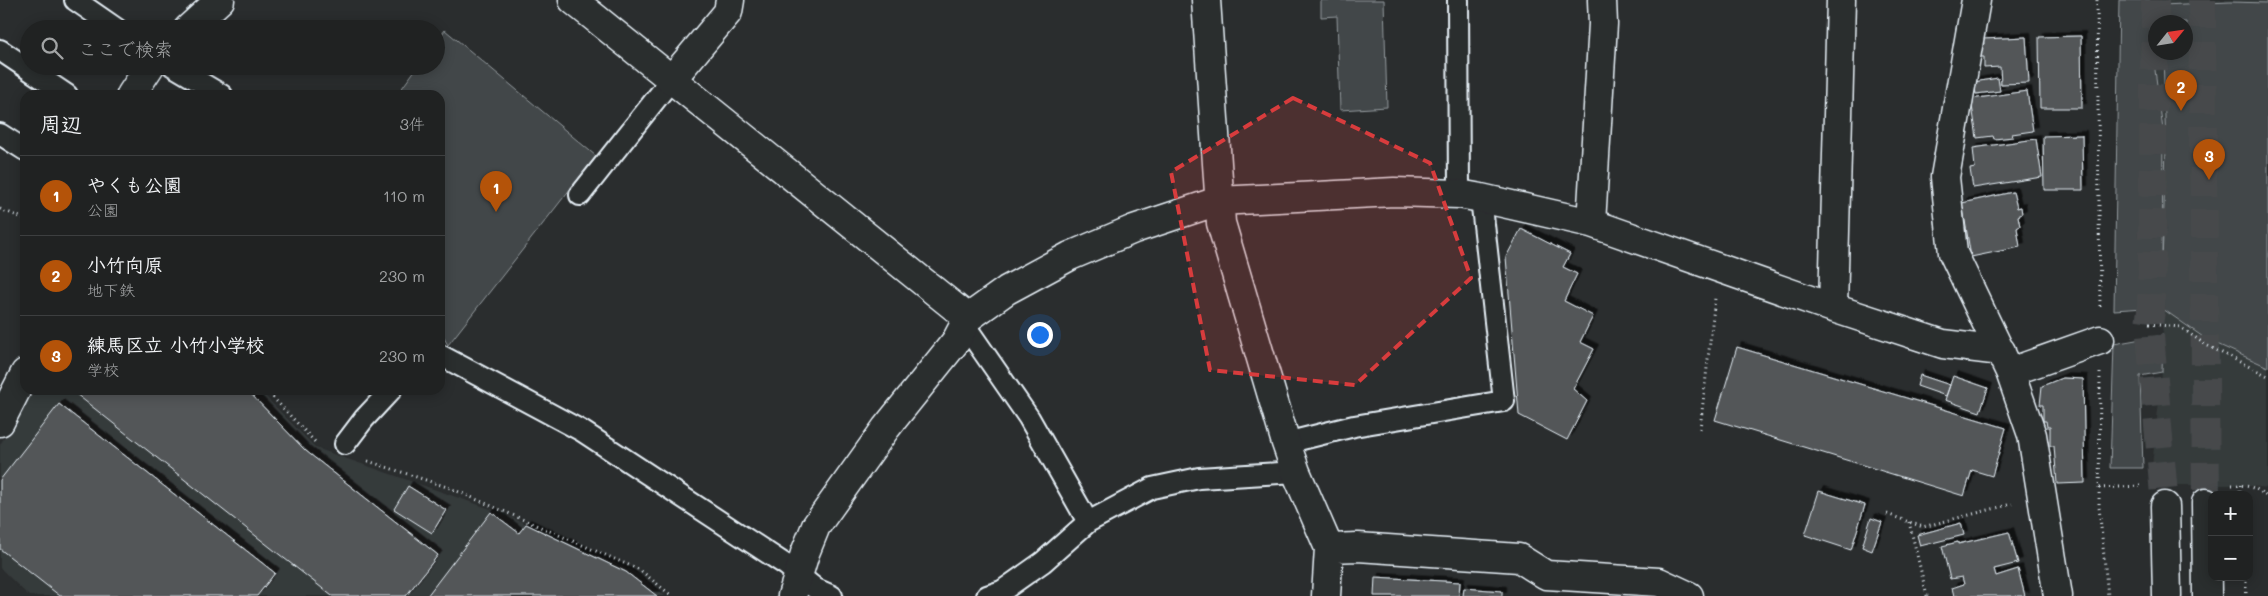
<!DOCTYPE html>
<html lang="ja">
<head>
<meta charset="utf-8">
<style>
	body { margin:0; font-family:Mali,"Klee One",sans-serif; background:#282a2a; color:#f1f3f6 }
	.controls { position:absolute; right:15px; bottom:15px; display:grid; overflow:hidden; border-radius:10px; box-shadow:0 2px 12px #0003 }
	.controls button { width:45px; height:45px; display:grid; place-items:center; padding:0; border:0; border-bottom:1px solid #3d3f40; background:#202222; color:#f1f3f6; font:25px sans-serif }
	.compass { position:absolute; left:2148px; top:15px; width:45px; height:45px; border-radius:50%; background:#202222; box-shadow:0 2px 12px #0003; rotate:60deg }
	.you { position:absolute; left:1039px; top:334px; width:18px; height:18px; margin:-12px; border:4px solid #fff; border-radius:50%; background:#1a73e8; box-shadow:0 0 0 8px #1a73e833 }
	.badge { display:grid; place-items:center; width:32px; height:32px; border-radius:50%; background:#b45309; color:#fff; font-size:16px; font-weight:700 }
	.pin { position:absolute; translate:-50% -41px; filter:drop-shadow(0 1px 2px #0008) }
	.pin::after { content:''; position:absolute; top:26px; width:18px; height:15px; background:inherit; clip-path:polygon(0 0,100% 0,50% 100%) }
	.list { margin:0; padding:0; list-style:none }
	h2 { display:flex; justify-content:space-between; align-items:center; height:65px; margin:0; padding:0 20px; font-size:21px }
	h2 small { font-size:16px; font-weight:400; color:#a2a4a5 }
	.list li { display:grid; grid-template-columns:32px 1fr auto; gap:15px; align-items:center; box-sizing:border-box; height:80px; padding:0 20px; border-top:1px solid #3d3f40 }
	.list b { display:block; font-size:19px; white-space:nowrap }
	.list p { margin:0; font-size:16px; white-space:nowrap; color:#a2a4a5 }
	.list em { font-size:16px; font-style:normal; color:#a2a4a5 }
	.icon { flex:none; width:28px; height:28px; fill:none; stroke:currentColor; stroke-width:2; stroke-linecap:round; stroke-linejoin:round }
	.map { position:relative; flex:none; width:2268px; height:596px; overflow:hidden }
	.search { position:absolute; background:#202222; box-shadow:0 2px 12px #0003; left:20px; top:20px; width:425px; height:55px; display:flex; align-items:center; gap:12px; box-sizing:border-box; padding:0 18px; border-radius:28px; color:#a2a4a5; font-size:19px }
	.panel { position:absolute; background:#202222; box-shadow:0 2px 12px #0003; left:20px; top:90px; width:425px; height:305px; border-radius:15px }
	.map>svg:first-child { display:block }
	.built { fill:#363a3b; fill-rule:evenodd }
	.green { fill:#424648; stroke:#959ca0 }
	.building { fill:#535759; stroke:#e8f1f8; filter:url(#shadow) }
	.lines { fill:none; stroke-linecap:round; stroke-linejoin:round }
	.secondary-tunnel { stroke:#464a4c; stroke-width:28; stroke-dasharray:28 14; stroke-linecap:butt }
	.service-casing { stroke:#e8f1f8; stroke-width:24 }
	.minor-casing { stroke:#e8f1f8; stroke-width:31 }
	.secondary-casing { stroke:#e8f1f8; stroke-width:31 }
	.path { stroke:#e8f1f8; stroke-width:3; stroke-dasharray:1 4; stroke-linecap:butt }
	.service { stroke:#2a2d2e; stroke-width:20 }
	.minor { stroke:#2a2d2e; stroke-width:28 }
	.secondary { stroke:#2a2d2e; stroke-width:28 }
	.marked { fill:#d83c3d; fill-opacity:0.2; stroke:#d83c3d; stroke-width:4; stroke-dasharray:10 6; stroke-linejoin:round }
</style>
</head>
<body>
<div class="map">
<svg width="2268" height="596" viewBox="0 0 2268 596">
	<defs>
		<filter id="shadow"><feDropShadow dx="4.5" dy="-4.5" stdDeviation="0" flood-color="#0009"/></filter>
	</defs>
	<rect width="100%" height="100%" fill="#2a2d2e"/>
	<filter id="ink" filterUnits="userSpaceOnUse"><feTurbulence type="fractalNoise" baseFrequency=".02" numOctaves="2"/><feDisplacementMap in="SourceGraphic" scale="10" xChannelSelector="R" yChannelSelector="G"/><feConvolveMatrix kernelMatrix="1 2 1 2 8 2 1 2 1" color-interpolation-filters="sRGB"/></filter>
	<g filter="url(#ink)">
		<path class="built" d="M2150,0H2268V488L2240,485H2150L2162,372L2163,335L2160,307L2151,311ZM2156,22H2186V52H2156Z
			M31,390H259L316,448L499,512L637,573L665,596H29L0,568V445Z"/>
		<path class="green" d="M1321,0H1384L1387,107L1340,110L1337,16L1321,17Z
			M2119,0H2150L2151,40L2163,130L2162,263L2166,149L2163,53L2186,52V22H2162V5L2230,2L2268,3V367L2206,339L2160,307L2114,310Z
			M445,30L596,156L448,345L440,331V95H397L418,66H436V42Z
			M2163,335L2162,372L2140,376L2143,468H2110L2114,344Z"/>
		<path class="building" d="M2081,36L2082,108H2040L2039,37Z
			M2026,37L2029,83L2001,84L2000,67L1984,68V57H1979V44H1984L1983,39Z
			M1998,78L2000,91L1976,94L1974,82Z
			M2027,91L2033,131L2012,134L2013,137L1994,139L1993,136L1977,138L1971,99Z
			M2082,135L2083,190H2044L2043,136Z
			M2036,139L2042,177L1973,188L1970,169L1975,168L1973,148Z
			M2013,192L2017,208L2021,207L2022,214L2018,216L2020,226L2017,228L2020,247L1971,257L1962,203Z
			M1521,229L1570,254L1563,267L1577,274L1564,301L1593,316L1580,342L1594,349L1573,389L1587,401L1567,440L1519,415L1506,257Z
			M1737,347L2006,428L1992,476L1972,470L1964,496L1715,420Z
			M1920,375L1950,385L1946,396L1917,386Z
			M1953,376L1988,388L1980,412L1945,400Z
			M2062,378L2083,379L2085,483L2057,484L2054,446H2050V427H2047L2046,421H2043V405H2040L2042,386Z
			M71,390H247L306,451L438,555L406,596H332Z
			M59,404L275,573L257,596H60L0,549V480Z
			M408,486L446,510L432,533L394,509Z
			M1819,491L1865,505L1851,550L1805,535Z
			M491,512L519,533L526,524L626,572L657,596H427Z
			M1871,518L1882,522L1872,551L1862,547Z
			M1961,523L1964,535L1920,546L1917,535Z
			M2009,532L2018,563L1994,569L1996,576L2018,569L2025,596H1954L1952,588L1964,584L1962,577L1950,579L1942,546L1958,542V544Z
			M1375,577L1460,582L1459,596H1374Z
			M1464,588L1502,591V596H1463Z"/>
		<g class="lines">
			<path class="secondary-tunnel" d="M2155,0L2151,311L2149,324L2165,506
				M2202,0L2206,503"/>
			<g class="service-casing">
				<path id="service" d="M75,0L117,29
					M1458,0L1459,194
					M0,50L67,95
					M173,66L222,95
					M0,134L25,150
					M580,195L671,80
					M964,324L1029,418L1088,522
					M440,355L582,431L786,565L816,589L832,596
					M1286,443L1354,426L1504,401L1481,198
					M345,444L364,419L391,390
					M987,596L1002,591L1043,562L1088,522L1152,488L1199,478L1296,472"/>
			</g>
			<g class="minor-casing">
				<path id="minor" d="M573,0L968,318
					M1206,0L1221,223L1286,443L1296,472L1329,548L1326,596
					M1976,0L1945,177L1953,253L2010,372L2032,435L2058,596
					M188,29L220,0
					M671,80L728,12L730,0
					M131,95L150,66
					M1591,223L1603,24L1602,0
					M1833,308L1841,0
					M2010,372L2100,340
					M0,422L25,373
					M1329,548L1358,547L1519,558L1546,575L1659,582L1689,596
					M792,596L805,553L816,526L886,428L956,341L968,318L1007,290L1070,256L1134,229L1218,201L1394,192L1459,194L1481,198L1591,223L1833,308L1943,344L2001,351"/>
			</g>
			<g class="secondary-casing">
				<path id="secondary" d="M2206,503L2207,596
					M2165,506L2167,596"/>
			</g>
			<path class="path" d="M2097,0L2100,309
				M0,209L25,219
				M2149,324L2180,327L2206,345L2268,376
				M2100,373L2099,507L2108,596
				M266,390L317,444
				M1700,429L1715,298
				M368,461L450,488L640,570L672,596
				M2232,485C2246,485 2259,487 2268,499
				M2240,485V495
				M2099,488L2141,486
				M1887,514L1923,527L2012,504
				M1909,522L1927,596
				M2246,577V596"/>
			<use href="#service" class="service"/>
			<use href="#minor" class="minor"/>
			<use href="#secondary" class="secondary"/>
		</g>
	</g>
	<path class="marked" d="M1293,98L1430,163L1471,278L1355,385L1210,370L1171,172Z"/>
</svg>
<div class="controls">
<button>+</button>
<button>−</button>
</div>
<svg class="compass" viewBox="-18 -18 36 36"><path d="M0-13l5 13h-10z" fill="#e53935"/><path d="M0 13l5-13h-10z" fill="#a2a4a5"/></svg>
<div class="you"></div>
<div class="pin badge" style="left:496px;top:212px">1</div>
<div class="pin badge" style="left:2181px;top:111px">2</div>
<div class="pin badge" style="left:2209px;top:180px">3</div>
<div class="search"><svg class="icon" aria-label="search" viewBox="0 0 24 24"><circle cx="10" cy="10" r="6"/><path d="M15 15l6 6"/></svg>ここで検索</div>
<section class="panel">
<h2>周辺<small>3件</small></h2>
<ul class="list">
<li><span class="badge">1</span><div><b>やくも公園</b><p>公園</p></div><em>110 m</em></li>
<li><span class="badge">2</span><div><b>小竹向原</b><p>地下鉄</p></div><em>230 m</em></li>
<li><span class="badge">3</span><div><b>練馬区立 小竹小学校</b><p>学校</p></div><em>230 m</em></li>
</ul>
</section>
</div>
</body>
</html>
